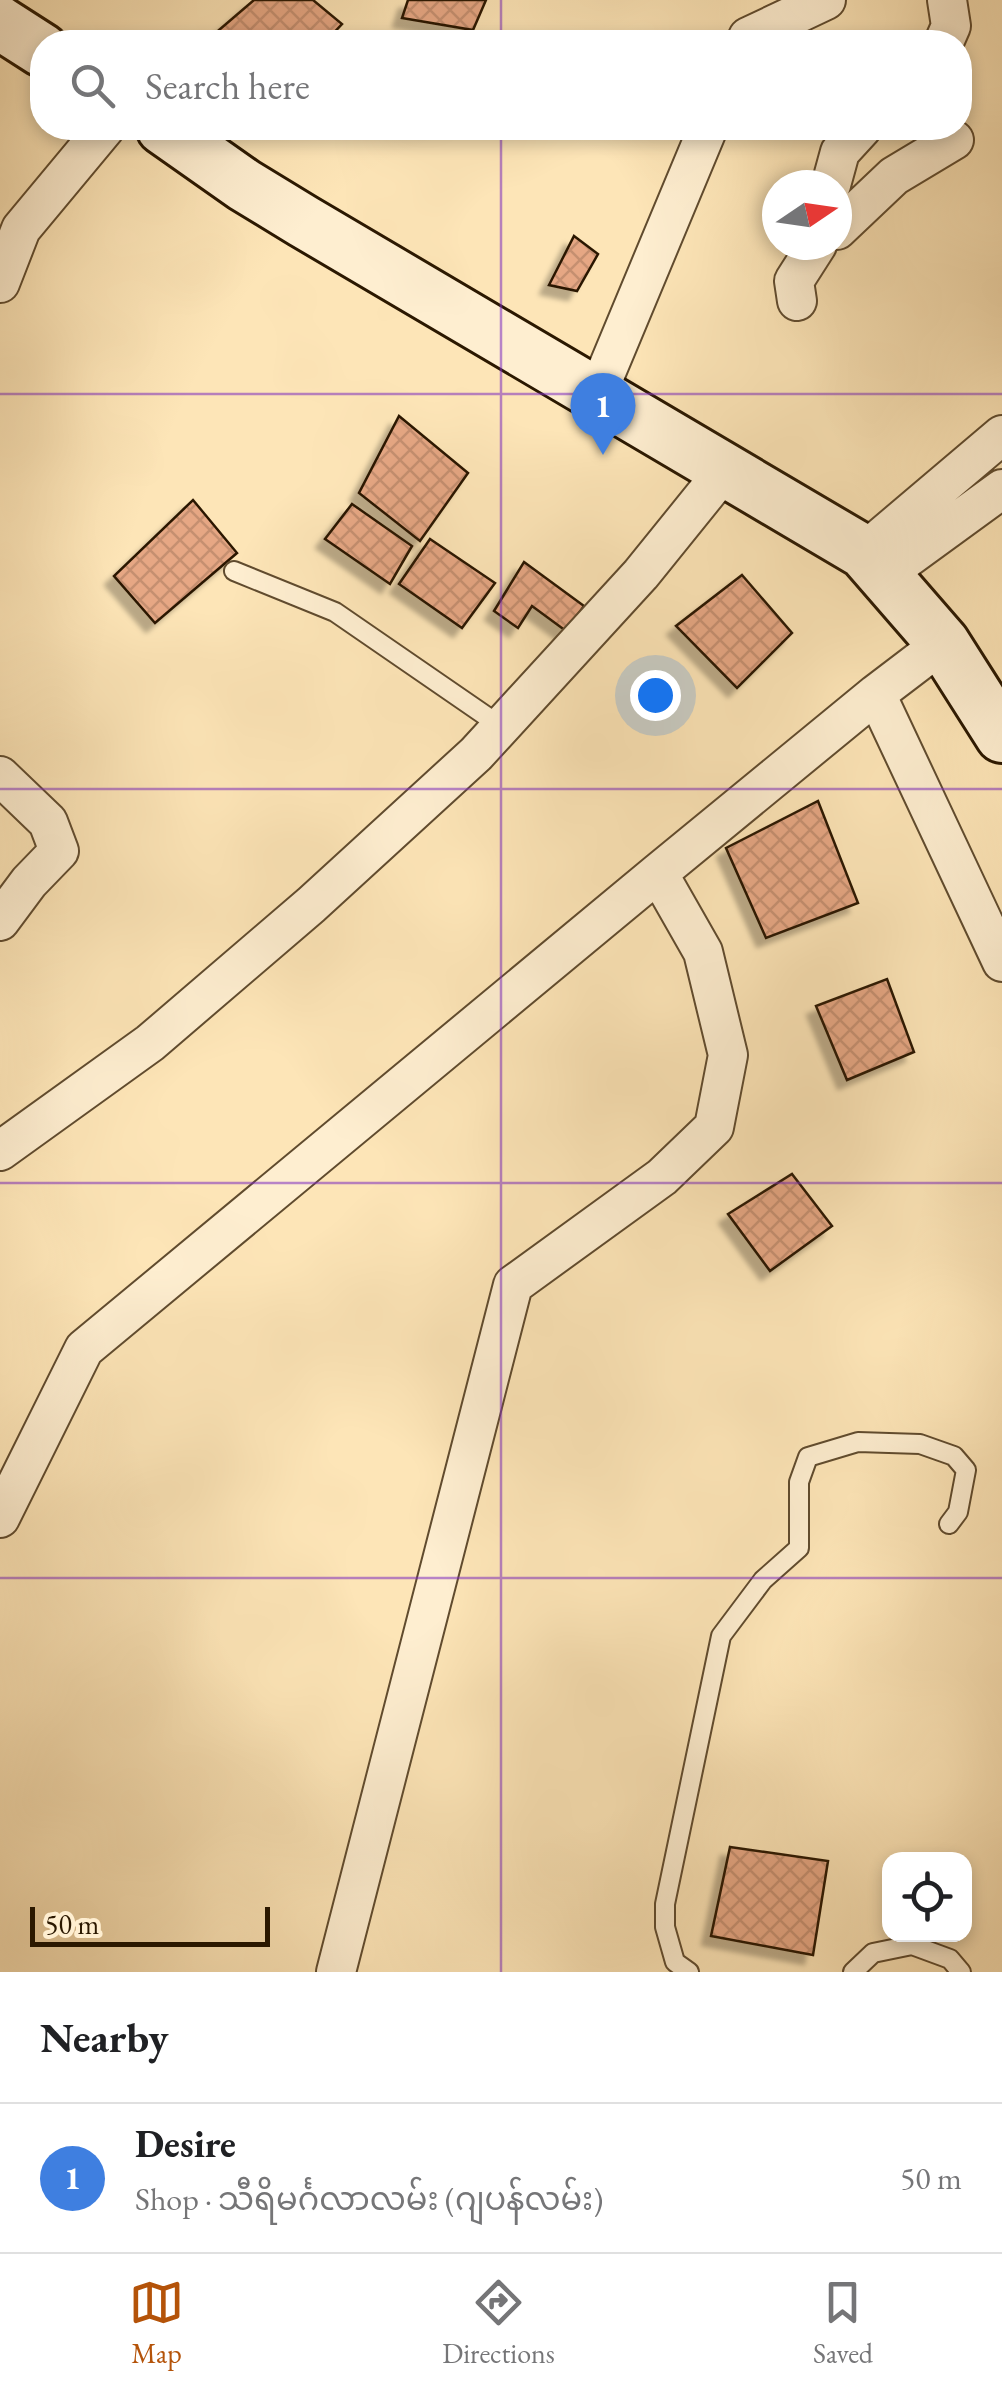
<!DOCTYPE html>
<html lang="en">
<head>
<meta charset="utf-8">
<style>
	body { margin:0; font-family:"EB Garamond","Noto Sans Myanmar",serif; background:#f6f6f6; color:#202124 }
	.controls { position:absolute; right:30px; bottom:30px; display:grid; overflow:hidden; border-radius:20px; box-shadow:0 5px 15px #0003 }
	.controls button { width:90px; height:90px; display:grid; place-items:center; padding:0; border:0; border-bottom:2px solid #e0e0e0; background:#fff; color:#202124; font:50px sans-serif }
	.compass { position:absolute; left:762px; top:170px; width:90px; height:90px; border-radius:50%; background:#fff; box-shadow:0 5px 15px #0003; rotate:77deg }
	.scale { position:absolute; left:30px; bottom:25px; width:240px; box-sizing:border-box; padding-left:10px; border:5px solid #2b1800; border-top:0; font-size:28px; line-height:35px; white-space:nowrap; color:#2b1800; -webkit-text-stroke:8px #feeed0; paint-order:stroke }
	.you { position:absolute; left:655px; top:695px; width:35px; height:35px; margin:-25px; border:8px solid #fff; border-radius:50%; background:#1a73e8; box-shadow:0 0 0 15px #1a73e833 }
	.badge { display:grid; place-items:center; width:65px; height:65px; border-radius:50%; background:#b45309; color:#fff; font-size:32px; font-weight:700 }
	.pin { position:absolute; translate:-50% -82px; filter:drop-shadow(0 2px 5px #0008) }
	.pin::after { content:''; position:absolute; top:52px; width:35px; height:30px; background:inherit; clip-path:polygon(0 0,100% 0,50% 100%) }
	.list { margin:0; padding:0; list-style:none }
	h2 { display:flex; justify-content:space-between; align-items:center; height:130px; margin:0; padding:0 40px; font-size:42px }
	h2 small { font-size:32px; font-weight:400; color:#757577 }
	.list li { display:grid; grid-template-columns:65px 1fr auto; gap:30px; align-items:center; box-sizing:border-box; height:150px; padding:0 40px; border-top:2px solid #e0e0e0 }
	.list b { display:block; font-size:38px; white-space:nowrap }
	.list p { margin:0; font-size:32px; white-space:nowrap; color:#757577 }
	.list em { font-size:32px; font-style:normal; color:#757577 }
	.icon { flex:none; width:55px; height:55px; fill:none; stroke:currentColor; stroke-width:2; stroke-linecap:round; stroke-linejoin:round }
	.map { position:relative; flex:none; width:1002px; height:1972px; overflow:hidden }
	.search { position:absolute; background:#fff; box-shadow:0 5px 15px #0003; left:30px; right:30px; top:30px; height:110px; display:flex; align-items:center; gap:25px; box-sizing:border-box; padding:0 35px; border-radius:40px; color:#757577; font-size:38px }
	.sheet { height:280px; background:#fff }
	nav { display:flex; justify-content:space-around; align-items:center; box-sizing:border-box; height:140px; border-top:2px solid #e0e0e0; background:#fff; font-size:28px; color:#757577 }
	nav a { display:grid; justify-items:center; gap:5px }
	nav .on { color:#b45309 }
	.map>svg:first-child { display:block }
	.building { fill:url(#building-cross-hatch); stroke:#2b1800; stroke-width:2.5; filter:url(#shadow) }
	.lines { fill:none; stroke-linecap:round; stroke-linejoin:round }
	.lane-casing { stroke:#604b2e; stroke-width:22 }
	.street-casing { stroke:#604b2e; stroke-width:42 }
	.secondary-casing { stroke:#2b1800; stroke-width:58 }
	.lane { stroke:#feeed0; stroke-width:18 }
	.street { stroke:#feeed0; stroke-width:38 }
	.secondary { stroke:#feeed0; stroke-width:52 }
	.grid { fill:none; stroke:#7b2cbf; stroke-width:2.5; stroke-opacity:0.55 }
</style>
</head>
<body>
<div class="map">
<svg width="1002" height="1972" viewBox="0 0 1002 1972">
	<defs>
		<pattern id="building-cross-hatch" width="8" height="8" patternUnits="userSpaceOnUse" patternTransform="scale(2.5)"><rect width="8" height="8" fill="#e6a784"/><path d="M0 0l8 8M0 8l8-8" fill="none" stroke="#c58f70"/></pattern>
		<filter id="shadow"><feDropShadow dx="-9" dy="9" stdDeviation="2.5" flood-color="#0004"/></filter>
	</defs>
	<rect width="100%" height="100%" fill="#fde5b7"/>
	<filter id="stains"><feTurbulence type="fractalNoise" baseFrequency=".002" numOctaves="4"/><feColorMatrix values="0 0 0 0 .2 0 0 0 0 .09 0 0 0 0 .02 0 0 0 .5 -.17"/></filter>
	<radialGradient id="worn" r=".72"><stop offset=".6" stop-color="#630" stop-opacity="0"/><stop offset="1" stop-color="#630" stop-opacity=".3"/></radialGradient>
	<path class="building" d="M254,0H313L342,24L325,42H205Z
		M408,0H486L473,30L402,18Z
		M574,236L598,254L577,291L549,285Z
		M399,416L468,473L420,541L359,493Z
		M193,500L237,553L155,623L114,576Z
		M352,504L412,546L390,584L325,539Z
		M430,539L495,583L462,628L399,584Z
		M524,562L584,606L566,631L532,606L518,628L494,611Z
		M742,575L792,633L737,688L676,626Z
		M818,801L858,903L766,938L726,848Z
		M887,979L914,1052L847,1080L816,1006Z
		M792,1174L832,1226L770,1271L728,1214Z
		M730,1847L828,1861L813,1955L711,1936Z"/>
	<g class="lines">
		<g class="lane-casing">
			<path id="lane" d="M234,571L335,612L502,727
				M689,1972L675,1962L665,1927V1904L721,1636L763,1580L799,1548V1482L808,1457L858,1442L920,1444L954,1456L966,1470L958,1512L949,1524
				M853,1972L873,1953L912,1945L950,1959L961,1972"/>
		</g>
		<g class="street-casing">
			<path id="street" d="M748,37L826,0
				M944,42L951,26L947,0
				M831,185L840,152L862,128
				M837,230L894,176L954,140
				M0,283L21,229L105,128
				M797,301L794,281L817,245
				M597,394L708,128
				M864,552L1002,435
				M884,575L1002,489
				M876,694L1002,962
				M0,776L48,822L59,851L29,882L0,921
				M0,1151L150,1043L311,905L476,754L641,574L725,470
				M0,1518L84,1349L658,873L876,694L943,643
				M336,1972L513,1285L662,1177L714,1127L728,1055L703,952L658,873"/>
		</g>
		<g class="secondary-casing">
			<path id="secondary" d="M0,23L42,50
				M163,128L244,185L303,221L864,552L943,643L1002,736"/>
		</g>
		<use href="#lane" class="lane"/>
		<use href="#street" class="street"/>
		<use href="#secondary" class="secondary"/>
	</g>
	<path class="grid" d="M501,0V42M501,128V1972M0,394H1002M0,789H1002M0,1183H1002M0,1578H1002"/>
	<rect width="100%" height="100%" filter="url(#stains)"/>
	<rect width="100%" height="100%" fill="url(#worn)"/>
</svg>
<div class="controls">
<button><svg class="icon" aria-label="locate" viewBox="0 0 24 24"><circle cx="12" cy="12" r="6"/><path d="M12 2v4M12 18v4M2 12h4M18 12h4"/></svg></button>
</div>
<svg class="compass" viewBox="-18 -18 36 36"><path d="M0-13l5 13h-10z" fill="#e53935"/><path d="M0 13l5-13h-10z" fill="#757577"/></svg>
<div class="scale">50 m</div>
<div class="you"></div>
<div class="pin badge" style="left:603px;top:455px;background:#3f7fe0">1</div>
<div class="search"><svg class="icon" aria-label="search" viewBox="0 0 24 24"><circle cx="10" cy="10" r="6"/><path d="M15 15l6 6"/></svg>Search here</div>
</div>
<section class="sheet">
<h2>Nearby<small></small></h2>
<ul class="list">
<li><span class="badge" style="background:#3f7fe0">1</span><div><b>Desire</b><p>Shop · သီရိမင်္ဂလာလမ်း (ဂျပန်လမ်း)</p></div><em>50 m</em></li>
</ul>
</section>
<nav>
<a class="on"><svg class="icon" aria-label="map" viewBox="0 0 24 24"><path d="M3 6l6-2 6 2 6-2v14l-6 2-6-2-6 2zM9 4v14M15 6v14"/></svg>Map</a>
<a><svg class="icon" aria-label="directions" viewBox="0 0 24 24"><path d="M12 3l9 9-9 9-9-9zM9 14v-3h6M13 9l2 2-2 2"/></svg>Directions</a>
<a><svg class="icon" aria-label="saved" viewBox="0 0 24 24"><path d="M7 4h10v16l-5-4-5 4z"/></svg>Saved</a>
</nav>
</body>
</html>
